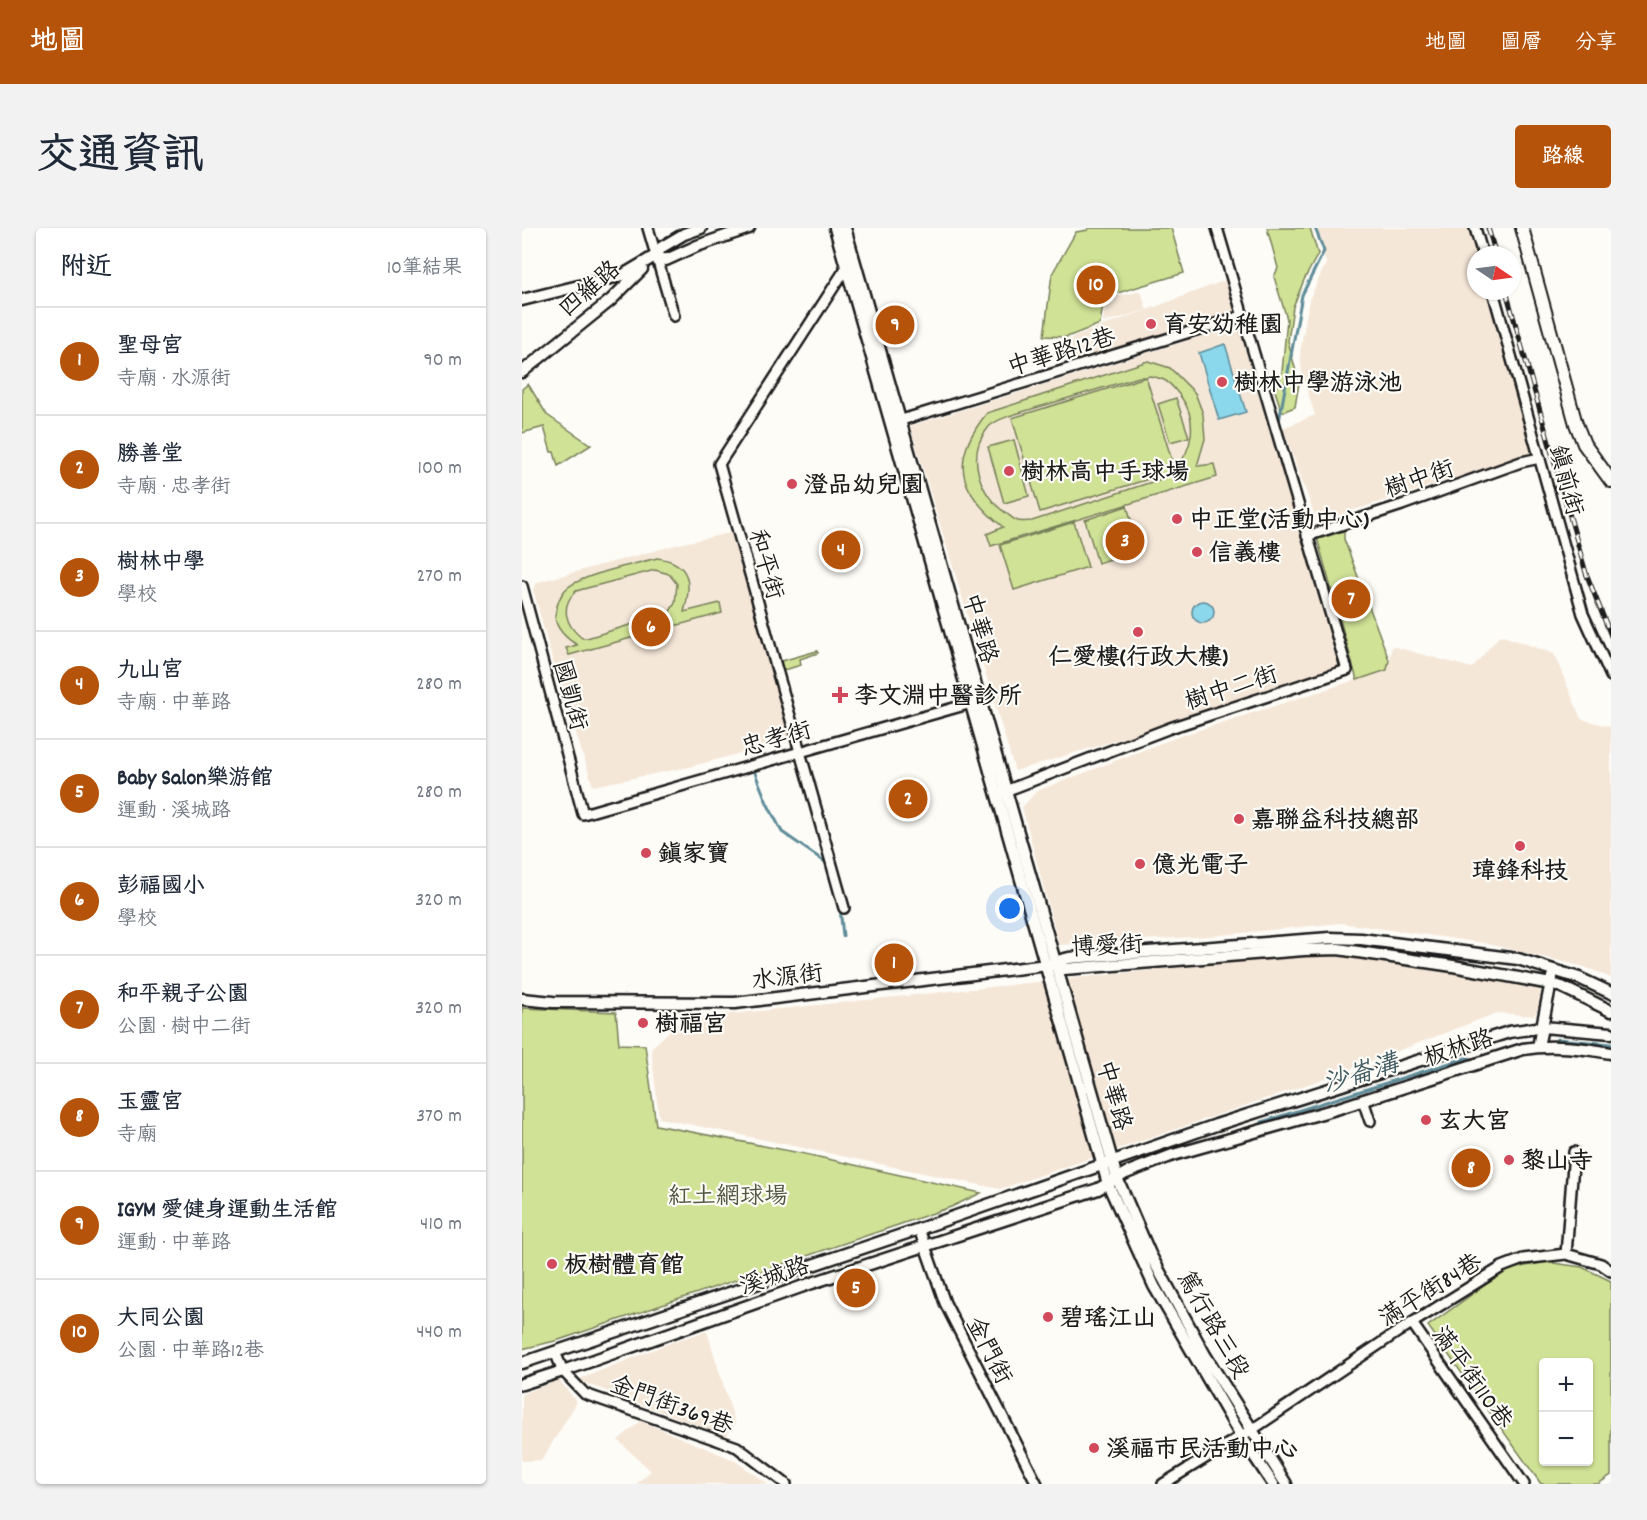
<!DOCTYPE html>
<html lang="zh-TW">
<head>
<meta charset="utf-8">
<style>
	body { margin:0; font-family:Dekko,"LXGW WenKai TC",sans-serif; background:#f2f2f3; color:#1f2937 }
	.controls { position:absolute; right:18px; bottom:18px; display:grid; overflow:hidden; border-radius:6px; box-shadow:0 2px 4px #0004 }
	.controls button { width:54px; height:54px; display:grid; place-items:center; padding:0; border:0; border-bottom:2px solid #e0e1e3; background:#fff; color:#1f2937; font:30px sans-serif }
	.compass { position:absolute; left:945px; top:18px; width:54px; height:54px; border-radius:50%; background:#fff; box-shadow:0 2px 4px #0004; rotate:103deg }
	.you { position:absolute; left:488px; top:681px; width:21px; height:21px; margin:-15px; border:4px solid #fff; border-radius:50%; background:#1a73e8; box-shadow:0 0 0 9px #1a73e833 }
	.badge { display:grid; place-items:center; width:39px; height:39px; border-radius:50%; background:#b45309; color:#fff; font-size:20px; font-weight:700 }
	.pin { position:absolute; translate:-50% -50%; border:3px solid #fff; box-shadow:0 2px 6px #0006 }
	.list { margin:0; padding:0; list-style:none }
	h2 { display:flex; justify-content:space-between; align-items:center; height:78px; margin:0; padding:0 24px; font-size:26px }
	h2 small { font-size:20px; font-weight:400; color:#747a83 }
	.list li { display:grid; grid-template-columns:39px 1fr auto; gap:18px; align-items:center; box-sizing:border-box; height:108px; padding:0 24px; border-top:2px solid #e0e1e3 }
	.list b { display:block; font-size:22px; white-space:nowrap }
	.list p { margin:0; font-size:20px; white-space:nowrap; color:#747a83 }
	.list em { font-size:20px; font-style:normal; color:#747a83 }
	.map { position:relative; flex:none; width:1089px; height:1256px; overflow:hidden; border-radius:6px }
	header { display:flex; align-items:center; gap:36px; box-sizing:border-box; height:84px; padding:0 30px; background:#b45309; color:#fff }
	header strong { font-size:28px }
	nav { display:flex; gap:33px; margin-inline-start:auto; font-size:21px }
	.intro { display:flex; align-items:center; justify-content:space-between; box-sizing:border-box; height:144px; padding:0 36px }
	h1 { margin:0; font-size:42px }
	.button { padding:15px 27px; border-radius:6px; background:#b45309; color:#fff; font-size:21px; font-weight:700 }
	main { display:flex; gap:36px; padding:0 36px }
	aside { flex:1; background:#fff; border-radius:6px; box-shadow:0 2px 4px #0004 }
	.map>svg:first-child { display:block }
	.built { fill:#f5e7d8 }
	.green { fill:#d0e296; stroke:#767f59; stroke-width:1.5; fill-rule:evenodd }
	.water { fill:#8bd7ec; stroke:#5f8c99; stroke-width:1.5 }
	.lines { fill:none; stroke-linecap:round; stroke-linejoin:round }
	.stream { stroke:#5f8c99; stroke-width:3 }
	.minor-casing { stroke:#1c1c1c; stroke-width:14 }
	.tertiary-casing { stroke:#1c1c1c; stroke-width:15 }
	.secondary-casing { stroke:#1c1c1c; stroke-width:16 }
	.minor { stroke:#fdfcf7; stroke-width:9 }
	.tertiary { stroke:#fdfcf7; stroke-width:10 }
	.secondary { stroke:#fdfcf7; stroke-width:12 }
	.rail-casing { stroke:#1c1c1c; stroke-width:5 }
	.rail { stroke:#fdfcf7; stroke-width:3; stroke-dasharray:9; stroke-linecap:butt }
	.poi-dot { fill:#d1495b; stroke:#fdfcf7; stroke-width:2 }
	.labels { text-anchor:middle; stroke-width:4.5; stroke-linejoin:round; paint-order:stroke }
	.street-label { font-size:24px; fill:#1c1c1c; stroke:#fdfcf7 }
	.poi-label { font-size:24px; font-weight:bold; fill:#1c1c1c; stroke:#fdfcf7; text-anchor:start }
	.park-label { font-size:24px; fill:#525741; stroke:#fdfcf7 }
	.water-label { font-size:26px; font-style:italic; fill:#435d65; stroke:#fdfcf7 }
</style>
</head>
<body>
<header>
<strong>地圖</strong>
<nav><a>地圖</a><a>圖層</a><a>分享</a></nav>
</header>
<div class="intro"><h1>交通資訊</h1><a class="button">路線</a></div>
<main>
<aside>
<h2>附近<small>10筆結果</small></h2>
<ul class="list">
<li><span class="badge">1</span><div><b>聖母宮</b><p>寺廟 · 水源街</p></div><em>90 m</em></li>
<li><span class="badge">2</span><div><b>勝善堂</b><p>寺廟 · 忠孝街</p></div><em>100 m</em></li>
<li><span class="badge">3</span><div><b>樹林中學</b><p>學校</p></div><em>270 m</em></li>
<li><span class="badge">4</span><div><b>九山宮</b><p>寺廟 · 中華路</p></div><em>280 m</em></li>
<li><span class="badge">5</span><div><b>Baby Salon樂游館</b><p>運動 · 溪城路</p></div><em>280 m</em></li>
<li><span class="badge">6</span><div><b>彭福國小</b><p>學校</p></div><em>320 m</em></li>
<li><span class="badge">7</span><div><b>和平親子公園</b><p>公園 · 樹中二街</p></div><em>320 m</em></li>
<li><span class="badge">8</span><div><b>玉靈宮</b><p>寺廟</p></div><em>370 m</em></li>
<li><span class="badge">9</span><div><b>IGYM 愛健身運動生活館</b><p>運動 · 中華路</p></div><em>410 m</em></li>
<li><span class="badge">10</span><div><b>大同公園</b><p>公園 · 中華路12巷</p></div><em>440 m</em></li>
</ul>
</aside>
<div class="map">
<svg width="1089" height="1256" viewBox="0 0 1089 1256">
	<rect width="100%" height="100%" fill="#fdfcf7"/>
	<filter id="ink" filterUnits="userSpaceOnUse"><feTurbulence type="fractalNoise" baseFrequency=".0167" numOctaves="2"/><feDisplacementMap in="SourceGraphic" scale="12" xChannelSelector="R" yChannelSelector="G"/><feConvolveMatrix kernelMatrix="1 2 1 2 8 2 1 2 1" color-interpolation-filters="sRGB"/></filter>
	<g filter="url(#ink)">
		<path class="built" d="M795,0H947L955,27L954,63H965L1012,225L795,294L761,200L793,187L780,146L778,125L787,72L804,35Z
			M704,52L714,83L549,134L550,109L624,82L581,95L584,71L619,63L625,82Z
			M716,97L754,225L825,442L493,543L388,198Z
			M212,304L268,512L167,539L71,558L32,438L11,361L16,354L157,316Z
			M978,407L1032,426L1059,491L1089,499V750L1063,739L962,715L819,695L688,708L537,717L500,579L515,563L655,509L865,442L870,418L950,440Z
			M786,726L923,739L1020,757L1016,780L1012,788L975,785L813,847L478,961L137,890L129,820L161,791Z
			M185,1103L213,1195L204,1208L55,1152L153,1113Z
			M37,1152L55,1174L20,1232L0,1233V1166Z
			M119,1193L212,1232L246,1256H114L129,1243L96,1212Z"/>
		<path class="green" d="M566,0H649L662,45L582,69L578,96L545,109L522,108L530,46L554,4L566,2Z
			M745,0H788L796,26L782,52L771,79L766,113L777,155L773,179L760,184L753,163L760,144L765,91L752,49L756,40Z
			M626,133L648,140L673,165L681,186L683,211L675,238L692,236L695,249L469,318L465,306L481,299C436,263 427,232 465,185ZM628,148C632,149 638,150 642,152C649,155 654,163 659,169C676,192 671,221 653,242L624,149ZM617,149H624L490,190L518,284L653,243L652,244L642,250L510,293C506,293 500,294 496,293C492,292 488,288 484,285C458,268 443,227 466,200C471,193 482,190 490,187Z
			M6,156L25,187L69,217L36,238L32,224H29L22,199L0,205V161Z
			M654,170L667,209L648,214L636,176Z
			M492,212L507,268L482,275L466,219Z
			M605,278L618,322L576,335L563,292Z
			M552,294L566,339L492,362L478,317Z
			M822,301V311L867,432L865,442L835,452L795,310Z
			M135,330C169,334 170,356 162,384L198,375L200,385L47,427L44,420L55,417C45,411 33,400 33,388C34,380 37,369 43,362C57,347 113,336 135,330ZM133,342L147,346L155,356L153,375L147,385L65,410H60C43,397 38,378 54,363Z
			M295,423L296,425L278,431L279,437L259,443L256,434Z
			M0,780L94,784L97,816L123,817L134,897L283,926L459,965L429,979L37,1112L0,1121Z
			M1024,1034L1060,1039L1089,1053V1247L1076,1256H1019L906,1098L984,1042ZM1022,1134H1066V1234H1022Z"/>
		<path class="water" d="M703,116L724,184L697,192L677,125Z
			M670 384a11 11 0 1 1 22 0a11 11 0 1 1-22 0Z"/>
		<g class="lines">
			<path class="stream" d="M756,199L780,67L802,23L793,0
				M233,545L245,575L260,604L306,636
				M318,680L321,708
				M1035,811L1089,816
				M740,894L947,829"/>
			<g class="minor-casing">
				<path id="minor" d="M126,0L152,88
					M953,0L961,27
					M971,63L1061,386L1089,448
					M373,194L720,88
					M785,308L880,277L999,234L1018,230
					M0,358L61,586L453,474
					M478,565L648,500L825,442L695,0
					M322,680L197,236L324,40L328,39
					M841,872L848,893
					M397,1001L423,1075L515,1256
					M1044,1026L1052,924
					M890,1095L1002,1256
					M33,1124L41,1143L63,1166L215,1219L264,1256
					M641,1256L734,1199L877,1103L980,1039L1001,1031L1044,1026L1079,1036L1089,1043"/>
			</g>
			<g class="tertiary-casing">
				<path id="tertiary" d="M313,0L586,956L632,1058L719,1208L751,1256
					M323,0L595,950L628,1026L683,1127L764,1256
					M133,28L144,32L175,18L227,0
					M0,72L101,47L133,28L140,19L162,6L179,0
					M0,144L89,72L120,41
					M533,736L542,741L782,722L816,721L931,738L1029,756L1040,759L1089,783
					M0,771L31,774L213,775L533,736L539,732L547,730L808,710L839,711L996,731L1057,750L1089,765
					M1016,819L1030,749
					M0,1135L397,1001L694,897L987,804L1021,799L1089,805
					M0,1156L41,1143L290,1055L576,961L604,945L651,927L814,881L1001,821C1031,816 1060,820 1089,825"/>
			</g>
			<g class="secondary-casing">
				<path id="secondary" d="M1000,0L1054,196L1062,216L1089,253"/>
			</g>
			<use href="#minor" class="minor"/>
			<use href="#tertiary" class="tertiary"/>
			<use href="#secondary" class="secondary"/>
			<g class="rail-casing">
				<path id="rail" d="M966,0L974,27
					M984,63L1064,345L1089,408"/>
			</g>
			<use href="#rail" class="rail"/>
		</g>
	</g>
	<g class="poi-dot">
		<circle cx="629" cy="96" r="6"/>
		<circle cx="700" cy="154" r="6"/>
		<circle cx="487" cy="243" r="6"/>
		<circle cx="270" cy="256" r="6"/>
		<circle cx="655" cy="291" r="6"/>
		<circle cx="675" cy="324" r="6"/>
		<circle cx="616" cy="404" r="6"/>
		<path d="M315 458h6v6h6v6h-6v6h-6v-6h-6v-6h6z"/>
		<circle cx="717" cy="591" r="6"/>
		<circle cx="998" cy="618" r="6"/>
		<circle cx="124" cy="625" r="6"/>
		<circle cx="618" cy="636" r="6"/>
		<circle cx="121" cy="795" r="6"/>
		<circle cx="904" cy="892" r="6"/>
		<circle cx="987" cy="932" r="6"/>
		<circle cx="30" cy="1036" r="6"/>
		<circle cx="526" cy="1089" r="6"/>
		<circle cx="572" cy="1220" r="6"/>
	</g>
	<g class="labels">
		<g class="street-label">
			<text transform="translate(67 60) rotate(-41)" y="8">四維路</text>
			<text transform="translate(539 123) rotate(-17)" y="8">中華路12巷</text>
			<text transform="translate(897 250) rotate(-19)" y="8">樹中街</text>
			<text transform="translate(1045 252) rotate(75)" y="8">鎮前街</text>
			<text transform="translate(245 336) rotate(74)" y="8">和平街</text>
			<text transform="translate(459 400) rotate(74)" y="8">中華路</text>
			<text transform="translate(709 459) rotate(-18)" y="8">樹中二街</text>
			<text transform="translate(49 467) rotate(75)" y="8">國凱街</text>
			<text transform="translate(254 510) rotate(-16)" y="8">忠孝街</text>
			<text transform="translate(585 717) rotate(-3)" y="8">博愛街</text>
			<text transform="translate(265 748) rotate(-7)" y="8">水源街</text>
			<text transform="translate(936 819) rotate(-18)" y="8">板林路</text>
			<text transform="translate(593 867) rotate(74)" y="8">中華路</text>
			<text transform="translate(252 1047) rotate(-19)" y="8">溪城路</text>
			<text transform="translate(908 1061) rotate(-32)" y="8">滿平街84巷</text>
			<text transform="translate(692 1096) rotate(60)" y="8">篤行路三段</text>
			<text transform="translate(468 1122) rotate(63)" y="8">金門街</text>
			<text transform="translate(951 1149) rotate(54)" y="8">滿平街110巷</text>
			<text transform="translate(150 1176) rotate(20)" y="8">金門街369巷</text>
		</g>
		<g class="poi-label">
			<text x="641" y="104">育安幼稚園</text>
			<text x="712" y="162">樹林中學游泳池</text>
			<text x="499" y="251">樹林高中手球場</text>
			<text x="282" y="264">澄品幼兒園</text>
			<text x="667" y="299">中正堂(活動中心)</text>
			<text x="687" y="332">信義樓</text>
			<text x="616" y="436" text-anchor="middle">仁愛樓(行政大樓)</text>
			<text x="332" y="475">李文淵中醫診所</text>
			<text x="729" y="599">嘉聯益科技總部</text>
			<text x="136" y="633">鎮家寶</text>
			<text x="630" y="644">億光電子</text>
			<text x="998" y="650" text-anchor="middle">瑋鋒科技</text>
			<text x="133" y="803">樹福宮</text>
			<text x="916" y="900">玄大宮</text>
			<text x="999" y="940">黎山寺</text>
			<text x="42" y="1044">板樹體育館</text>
			<text x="538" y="1097">碧瑤江山</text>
			<text x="584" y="1228">溪福市民活動中心</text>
		</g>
		<g class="park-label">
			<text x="206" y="975">紅土網球場</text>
		</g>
		<g class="water-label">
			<text transform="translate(838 844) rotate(-17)" y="9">沙崙溝</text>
		</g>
	</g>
</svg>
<div class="controls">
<button>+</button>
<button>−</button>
</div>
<svg class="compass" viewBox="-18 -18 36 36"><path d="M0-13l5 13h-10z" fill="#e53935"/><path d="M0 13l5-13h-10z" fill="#747a83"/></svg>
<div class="you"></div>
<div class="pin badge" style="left:372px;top:735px">1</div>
<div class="pin badge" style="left:386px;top:571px">2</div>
<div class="pin badge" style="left:603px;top:313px">3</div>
<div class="pin badge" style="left:319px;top:322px">4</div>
<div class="pin badge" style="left:334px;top:1060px">5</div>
<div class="pin badge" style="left:129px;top:399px">6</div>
<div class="pin badge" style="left:829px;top:371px">7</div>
<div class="pin badge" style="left:949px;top:940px">8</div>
<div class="pin badge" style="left:373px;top:97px">9</div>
<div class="pin badge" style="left:574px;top:57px">10</div>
</div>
</main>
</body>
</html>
